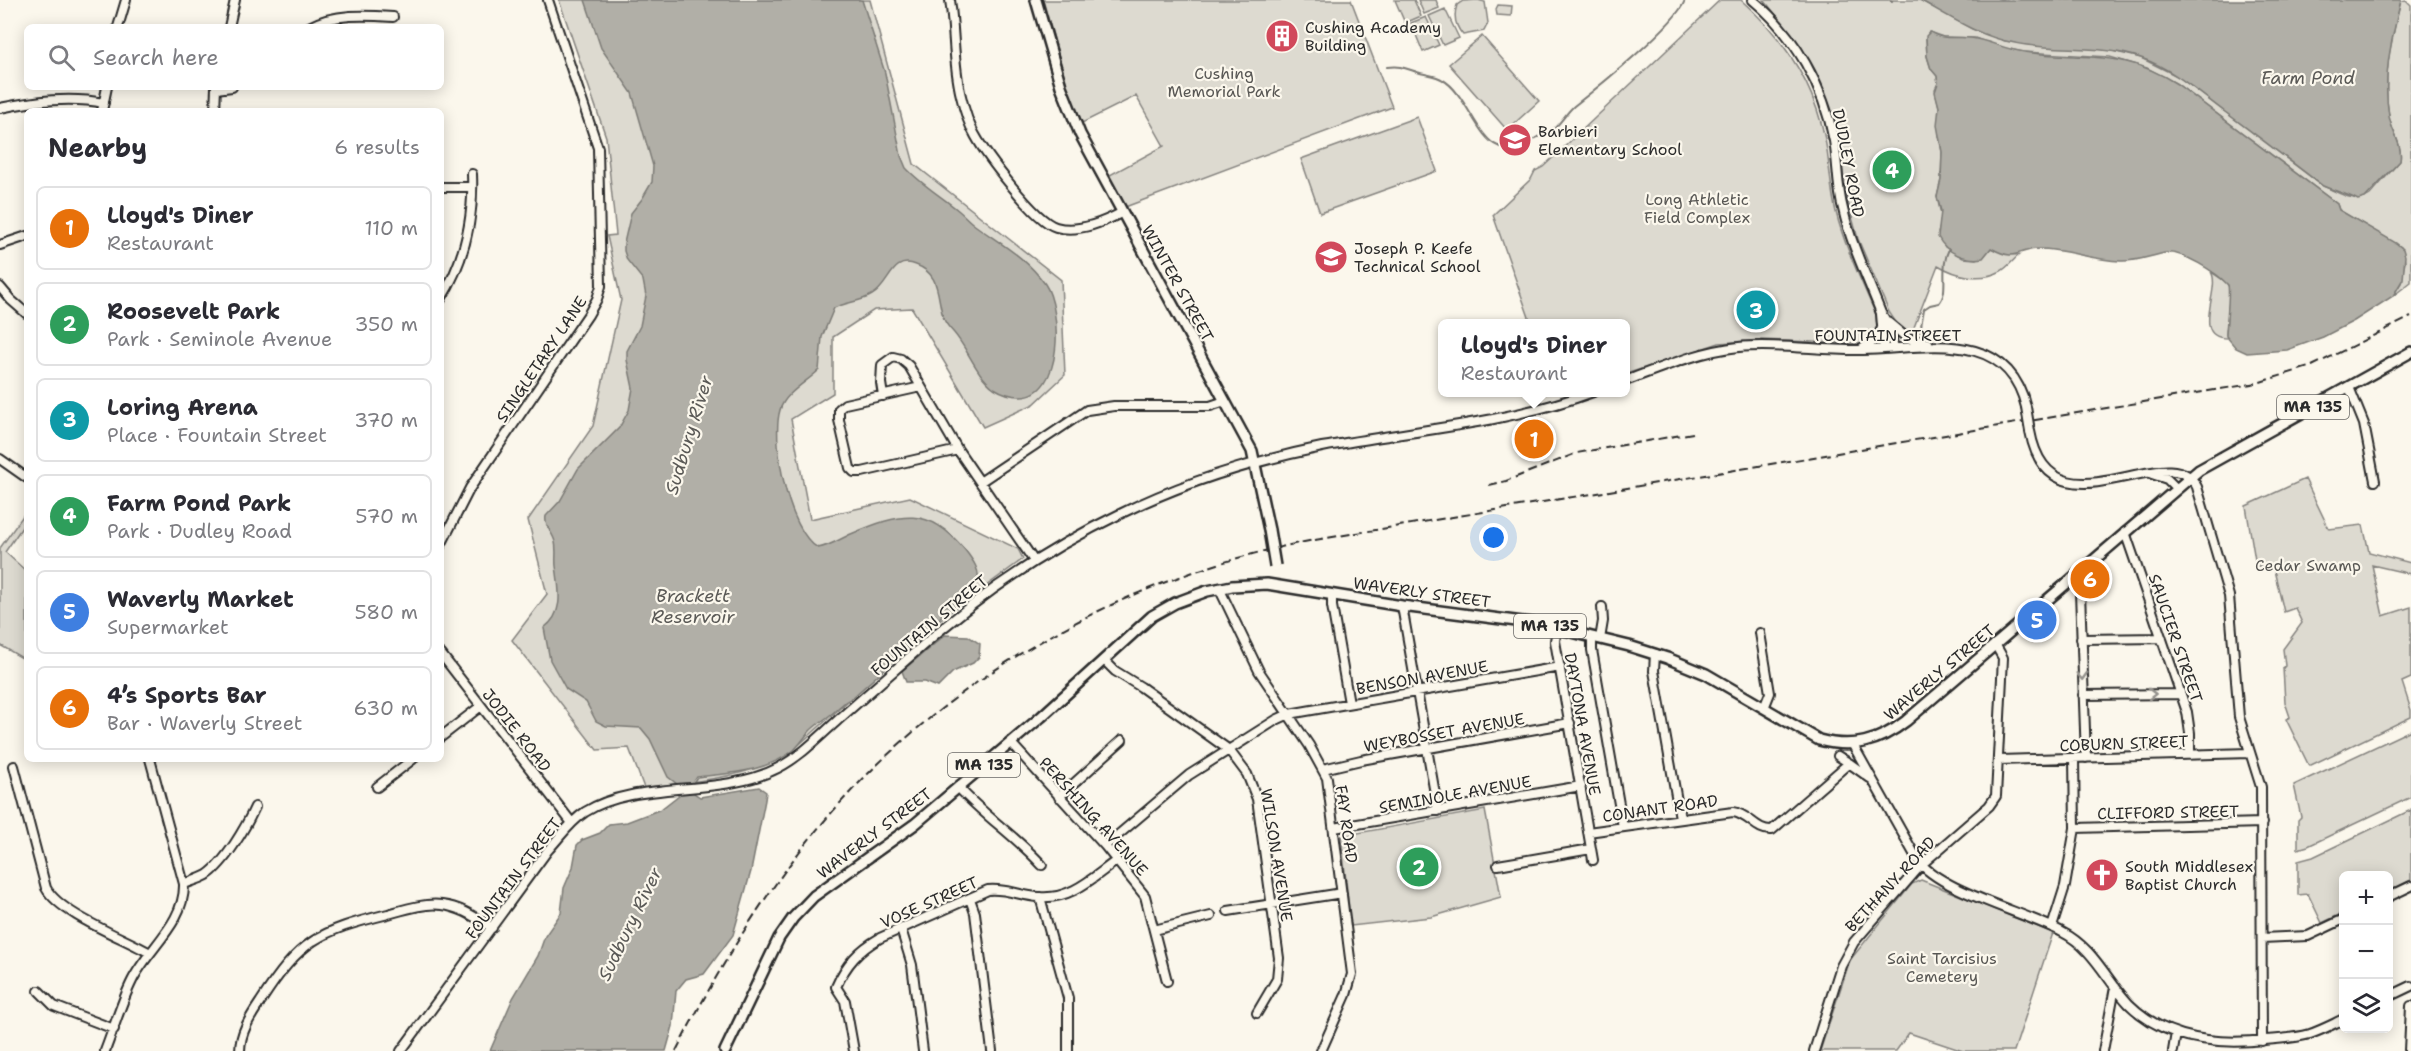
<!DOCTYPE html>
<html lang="en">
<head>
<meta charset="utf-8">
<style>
	body { margin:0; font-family:"Shantell Sans",sans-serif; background:#f7f7f7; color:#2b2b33 }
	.controls { position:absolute; right:18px; bottom:18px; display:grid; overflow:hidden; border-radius:9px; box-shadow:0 3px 15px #0003 }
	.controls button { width:54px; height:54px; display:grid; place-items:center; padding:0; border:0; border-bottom:2px solid #e1e1e2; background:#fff; color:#2b2b33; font:30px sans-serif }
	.you { position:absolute; left:1494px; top:538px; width:21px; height:21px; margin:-15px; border:4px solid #fff; border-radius:50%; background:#1a73e8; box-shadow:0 0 0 9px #1a73e833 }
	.badge { display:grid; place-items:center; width:39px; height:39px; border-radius:50%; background:#0b8043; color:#fff; font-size:20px; font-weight:700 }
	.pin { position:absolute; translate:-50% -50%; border:3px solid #fff; box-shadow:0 2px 6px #0006 }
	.popup { position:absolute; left:1438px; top:319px; width:192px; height:78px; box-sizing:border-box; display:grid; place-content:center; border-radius:9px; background:#fff; filter:drop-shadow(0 2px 4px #0005); font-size:20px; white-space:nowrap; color:#7c7c81 }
	.popup b { font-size:22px; color:#2b2b33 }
	.popup::after { content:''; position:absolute; left:50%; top:100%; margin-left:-12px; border:12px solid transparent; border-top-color:#fff }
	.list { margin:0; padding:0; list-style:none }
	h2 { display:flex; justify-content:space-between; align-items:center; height:78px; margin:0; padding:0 24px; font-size:26px }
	h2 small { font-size:20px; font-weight:400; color:#7c7c81 }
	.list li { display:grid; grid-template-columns:39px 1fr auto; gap:18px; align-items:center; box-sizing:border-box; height:84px; margin:0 12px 12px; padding:0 12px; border:2px solid #e1e1e2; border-radius:9px }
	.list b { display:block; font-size:22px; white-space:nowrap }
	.list p { margin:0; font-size:20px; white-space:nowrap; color:#7c7c81 }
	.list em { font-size:20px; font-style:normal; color:#7c7c81 }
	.icon { flex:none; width:33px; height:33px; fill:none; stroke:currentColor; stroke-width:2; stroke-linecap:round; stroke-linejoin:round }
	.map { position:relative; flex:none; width:2411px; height:1051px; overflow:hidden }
	.search { position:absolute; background:#fff; box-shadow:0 3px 15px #0003; left:24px; top:24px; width:420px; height:66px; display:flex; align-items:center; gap:15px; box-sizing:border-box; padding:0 21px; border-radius:9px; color:#7c7c81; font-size:22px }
	.panel { position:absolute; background:#fff; box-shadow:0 3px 15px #0003; left:24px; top:108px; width:420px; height:654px; border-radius:9px }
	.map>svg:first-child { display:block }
	.green { fill:#dddad0; stroke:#84827e; stroke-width:1.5 }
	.water { fill:#b1afa7; stroke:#7b7a75; stroke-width:1.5 }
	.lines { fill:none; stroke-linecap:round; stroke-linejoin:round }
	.stream { stroke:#7b7a75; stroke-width:2 }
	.minor-casing { stroke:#2b2b2b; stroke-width:12 }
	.major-casing { stroke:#2b2b2b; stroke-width:14 }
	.minor { stroke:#fbf7ec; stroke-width:8 }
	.major { stroke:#fbf7ec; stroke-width:9 }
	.rail { stroke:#2b2b2b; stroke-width:2; stroke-dasharray:9 4.5; stroke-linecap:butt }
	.minor-bridge-casing { stroke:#2b2b2b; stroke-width:12; stroke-linecap:butt }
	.major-bridge-casing { stroke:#2b2b2b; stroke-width:14; stroke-linecap:butt }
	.minor-bridge { stroke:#fbf7ec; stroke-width:8 }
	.major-bridge { stroke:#fbf7ec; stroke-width:9 }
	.oneway { stroke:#93918c }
	.labels { text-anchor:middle; stroke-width:4.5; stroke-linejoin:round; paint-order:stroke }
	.shield { fill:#fbf7ec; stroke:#696865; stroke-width:1.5 }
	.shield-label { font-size:15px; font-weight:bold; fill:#2b2b2b }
	.poi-label { font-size:16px; fill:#2b2b2b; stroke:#fbf7ec; text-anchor:start }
	.park-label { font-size:16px; fill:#585754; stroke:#fbf7ec }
	.street-label { font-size:16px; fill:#2b2b2b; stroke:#fbf7ec }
	.water-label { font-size:18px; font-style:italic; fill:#5a5956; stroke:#fbf7ec }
</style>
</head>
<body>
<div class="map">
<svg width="2411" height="1051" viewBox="0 0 2411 1051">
	<rect width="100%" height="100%" fill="#fbf7ec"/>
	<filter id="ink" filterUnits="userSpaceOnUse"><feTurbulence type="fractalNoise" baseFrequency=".0167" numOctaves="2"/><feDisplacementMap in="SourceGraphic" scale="12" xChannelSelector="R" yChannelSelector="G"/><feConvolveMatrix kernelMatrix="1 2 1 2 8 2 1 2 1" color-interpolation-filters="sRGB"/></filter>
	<g filter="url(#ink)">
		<path class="green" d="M559,0H870L914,164L1061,280L1065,375L1034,404L983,427L912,308L874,310L833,337V393L791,419L810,519L910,497L1018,549L1023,559L938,621L792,751C748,779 695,781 644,788L629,748L597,750L512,640L547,594L528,520L593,426L621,300L607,236L616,235L606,137Z
			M1043,0H1351L1392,107L1125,207L1108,176L1164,146L1136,96L1082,123L1068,89Z
			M1395,0H1414L1421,16L1405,23Z
			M1418,0H1436L1439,8L1424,14Z
			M1478,0L1485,2L1488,23L1484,31L1463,35C1455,26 1453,17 1457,5L1463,1Z
			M1720,0H1741C1783,37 1814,84 1825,139C1830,164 1830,188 1836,212C1845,248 1862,282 1876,315L1877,331L1864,343L1859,344L1762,340L1719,343L1626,374L1625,324L1531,323L1493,215L1531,179L1535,171L1543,167Z
			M1764,0H1920L1972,29L2005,41L2104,49L2141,58L2179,77L2323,186C2336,191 2357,205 2370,195L2400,161C2403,144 2391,131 2389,116C2382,76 2391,40 2401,1L2406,0L2411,5V282L2393,296L2401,283L2405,261L2401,247L2339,210L2337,204L2177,84L2147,68L2110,57L2024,52L1999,47L1975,38L1943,37L1929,32L1926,39L1927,56L1931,69L1937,76L1938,83L1935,89L1939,107V135L1942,152L1941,180L1937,197L1942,219L1938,233L1945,247L1963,258L1976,259L1985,255L1991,248L2006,254L2019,255C2013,260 2008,267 2001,271C1981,282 1956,276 1938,265L1911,335L1897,324L1889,312L1858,239L1846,195L1837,128L1823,89L1796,40Z
			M1498,5L1512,6L1511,16L1497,15L1496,9Z
			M1445,9L1459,38L1443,45L1429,16Z
			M1426,17L1439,45L1423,52L1411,23Z
			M1482,36L1539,101L1507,130L1449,64Z
			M1417,117L1437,171L1320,213L1301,159Z
			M2211,272L2226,282L2230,289L2226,334L2227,338C2190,338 2222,288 2211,272Z
			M2305,479L2329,529L2363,525L2369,552L2411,563V574L2372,565L2383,616L2411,607V678L2402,682L2411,710V717L2309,766L2286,719L2290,717L2285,702L2283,668L2285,666L2283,649L2302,623L2295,608L2284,612L2273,566H2256L2246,506Z
			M27,510V520L5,552L27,572V661L0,645V548Z
			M2411,730V797L2308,846L2298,849V820L2301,817L2294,785Z
			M1485,810L1501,897L1431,917L1351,926L1341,836Z
			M2411,810V880L2389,891L2388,876H2344L2343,913L2322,923L2308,894L2298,895V861L2313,857Z
			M1921,880L2053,933L2014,1051H1963L1909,1033L1896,1051H1820L1850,960L1912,884Z"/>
		<path class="water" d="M585,0H862L885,73L901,156L906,168C922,185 941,196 959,211C965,216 970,222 976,226C1001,244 1027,258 1045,284C1062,309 1064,397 1020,396C1012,396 1002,393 994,388C976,375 968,349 954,333C950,328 946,325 944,319C936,299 942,274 916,265C891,255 890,286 872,295C860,302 846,302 834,308L822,337L819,370C807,382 785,393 780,410C771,441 788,531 818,548C830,546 840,539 851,534C901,513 928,505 965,550C972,559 982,572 977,583C970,601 944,607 938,621L852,698C843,702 841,706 834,712C826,719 816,724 809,732C804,738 800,744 794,750C767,772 730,773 697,777L693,783L694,793L700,797L759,787L766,792L765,800L751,871L733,935L704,974L686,979L676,991L673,1026L666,1051H490L513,998L538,956L545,936L561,913L564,888L573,867L577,845L582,840L600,833L609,824L627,822L661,809L679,795L677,784L668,777L650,739L641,728L606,726L596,721L586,702L566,689L550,660L544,628C565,613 559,589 556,566C555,559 557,550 555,542C553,532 544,527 546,516L560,501L578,469L619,428L629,410L633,388L627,360V351L640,326L646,296L643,280L627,260L624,251V243L631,213L642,199L652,182L653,166L632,93L601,48Z
			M1920,0H2401C2392,39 2382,75 2389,116C2391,131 2403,144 2400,161L2365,198L2358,200C2348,194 2335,191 2323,186C2290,161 2258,136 2225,112C2198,92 2173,69 2141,58C2100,44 2057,52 2015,43C1980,37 1950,17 1920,0Z
			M1930,32C1943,41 1957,36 1971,38C1988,40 2006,50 2025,52C2085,61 2121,48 2177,84L2337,204L2339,210L2396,243L2403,249L2405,256L2403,279L2393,296L2354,321L2323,337L2287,350L2247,353L2236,348L2226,336C2226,327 2230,291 2228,285C2217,273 2182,250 2165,253C2150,256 2136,262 2120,261C2092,260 2066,249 2039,249C2018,249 2017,263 1991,248L1983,258C1966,261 1946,253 1938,237L1941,211L1937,197L1941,180L1942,152L1937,125L1939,107L1935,92L1938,83L1937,76L1931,69L1927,56L1926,36Z
			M945,635L968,636L980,644L979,657L973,663L953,672L938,687L925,682H906L902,671Z"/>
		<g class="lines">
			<path class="stream" d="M1890,0L1892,1
				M1387,67C1399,65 1405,68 1417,72C1426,75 1436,75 1443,80C1465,92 1478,139 1498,146C1513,151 1524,145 1536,138C1540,135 1545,135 1549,133C1559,126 1565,114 1574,106C1597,88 1677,24 1685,0
				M1920,332L1924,309L1930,305L1939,303C1950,291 1939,268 1949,249"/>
			<g class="minor-casing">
				<path id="minor" d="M950,0C955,32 953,65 961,96C964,109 968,123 975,135C986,155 1035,221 1056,227C1078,233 1102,223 1121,213
					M1753,0C1795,35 1824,87 1834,141C1838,164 1837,187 1843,209C1851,245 1868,279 1881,313L1888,324L1894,348
					M118,27L126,0
					M229,27L235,0
					M309,27C334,13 366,15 393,17
					M216,89L232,87
					M0,108C34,101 70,96 104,103
					M102,111L107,87
					M215,111L216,87
					M441,187H472
					M0,245L27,236
					M0,287L11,300L27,314
					M441,299C465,260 474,219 472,174
					M1881,314L1884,349
					M1889,323L1907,338L1928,343
					M1862,349L1877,338L1882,328
					M1625,381C1663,367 1700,351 1739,347C1780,343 1822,351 1863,350C1922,349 2007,326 2026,407
					M921,387L845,404L839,409V420L850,468L854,472H862L958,450
					M2349,387L2364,424L2375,481
					M883,396L881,383L882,365L893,357L901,359L909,366L958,450L1034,561
					M2030,431C2050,542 2171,432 2197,487L2229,596L2239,717L2261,787L2262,1041
					M0,459L27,478
					M2152,474L2167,479L2177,489
					M980,482L1087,410L1114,406H1210L1225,401
					M2125,532L2187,712L2190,733V755
					M441,545L470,488L588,315L597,299L601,286L598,148L548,0
					M2072,578L2080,592L2086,758
					M1219,588L1259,671L1309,745L1327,778L1352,974L1346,995L1321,1051
					M1332,595V606L1349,703
					M1402,606L1438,811
					M1557,628L1555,641L1593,860
					M1760,633L1770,693L1764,708
					M1592,637V650L1623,827
					M1600,639L1603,621L1602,607
					M2081,639L2162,638
					M441,654L572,823
					M1655,654L1654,671L1680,818
					M1104,660L1115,671L1141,687L1229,750L1247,774L1257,799L1279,958L1277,979L1257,1013
					M2083,695L2180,694
					M441,737L481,706
					M1011,743L1105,846L1145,896L1167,981
					M1853,745L1917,859C1939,891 2025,912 2062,932C2094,948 2106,980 2129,1004C2165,1040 2218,1045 2265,1040C2281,1039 2296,1038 2310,1034C2322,1030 2333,1024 2344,1019
					M1999,760L2250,753
					M1849,763L1870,778
					M14,766L46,888C60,914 122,937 150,953
					M1323,769L1361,760L1570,723
					M377,787L413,759
					M958,787C984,816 1016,836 1042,865
					M1059,797L1122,740
					M1334,828L1581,786
					M2075,828L2262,823
					M1588,832L1733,812C1749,814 1756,831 1772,830L1849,763L1838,756
					M1105,846L1189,775L1276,720L1289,714L1560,667
					M1498,865L1591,849
					M184,884C192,881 200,879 207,875C225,863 246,827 255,807
					M1040,897L1068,998V1051
					M2388,897L2411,886
					M970,899L975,913L992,1051
					M1228,911L1342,893
					M2052,927L2065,886L2075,828L2074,758
					M901,929L912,965L923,1051
					M1154,930L1211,916
					M2262,938L2308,936L2344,919
					M39,991L54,1006L114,1029
					M2388,997L2411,986
					M105,1051C114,1028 121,1003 132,981C148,948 185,923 184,884L150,759
					M240,1051C240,1032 251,1016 261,1001C300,940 319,931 388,914C406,909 424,903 442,905C461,907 476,918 492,928
					M401,1051L548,850C560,837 570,822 585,812C637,779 721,798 778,768C801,756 819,737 838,720C863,698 888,676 913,654C976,597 1045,550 1122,513C1185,482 1253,461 1322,447C1413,430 1506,424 1593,392
					M854,1051L845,1001L836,987C846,964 859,950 880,938L988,890C1006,888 1021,896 1039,897C1071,900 1092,878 1116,861
					M1814,1051L1841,966L1854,942L1921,865L1989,806L1996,796L2003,658L1995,644
					M2103,1051L2115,987
					M2173,1051L2176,1033
					M2409,1051L2411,1006"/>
			</g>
			<g class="major-casing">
				<path id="major" d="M1036,0L1061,86L1080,134L1252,451L1269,530
					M725,1051L779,938L793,918L814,896L915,824L1041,717L1152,616L1175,603L1207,591L1232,586L1267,584L1402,606L1539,624L1629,646L1667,658L1706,674L1819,740C1852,749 1879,742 1906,721L2199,470L2411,352"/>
			</g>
			<use href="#minor" class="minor"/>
			<use href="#major" class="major"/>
			<path class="rail" d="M1489,485L1506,481L1577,453L1693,433
				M676,1051C712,981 752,913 800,851C925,689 1110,580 1309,541L2257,383L2312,366L2411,317"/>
			<g class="minor-bridge-casing">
				<path id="minor-bridge" d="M2026,407L2030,431"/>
			</g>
			<g class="major-bridge-casing">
				<path id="major-bridge" d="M1269,530L1275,566"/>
			</g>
			<use href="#minor-bridge" class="minor-bridge"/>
			<use href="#major-bridge" class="major-bridge"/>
		</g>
		<defs><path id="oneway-chevron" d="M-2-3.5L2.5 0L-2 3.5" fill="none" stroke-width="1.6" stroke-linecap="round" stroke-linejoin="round" transform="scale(1.5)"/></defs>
		<g class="oneway">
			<use href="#oneway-chevron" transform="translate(2082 676) rotate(88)"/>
			<use href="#oneway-chevron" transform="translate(2152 694) rotate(-1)"/>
		</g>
	</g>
	<defs>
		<g id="building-disc" transform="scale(1.725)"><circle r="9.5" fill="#d1495b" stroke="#fbf7ec"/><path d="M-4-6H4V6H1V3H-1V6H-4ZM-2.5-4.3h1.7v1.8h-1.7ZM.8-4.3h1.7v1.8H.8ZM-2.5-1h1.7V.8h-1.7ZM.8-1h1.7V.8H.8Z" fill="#fff"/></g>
		<g id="school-disc" transform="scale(1.725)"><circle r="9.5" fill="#d1495b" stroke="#fbf7ec"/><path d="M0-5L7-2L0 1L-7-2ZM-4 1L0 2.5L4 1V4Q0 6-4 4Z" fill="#fff"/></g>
		<g id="church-disc" transform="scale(1.725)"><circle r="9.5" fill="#d1495b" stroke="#fbf7ec"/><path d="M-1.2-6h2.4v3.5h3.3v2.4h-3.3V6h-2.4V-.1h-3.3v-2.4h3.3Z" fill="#fff"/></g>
	</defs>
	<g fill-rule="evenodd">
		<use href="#building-disc" x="1282" y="36"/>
		<use href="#school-disc" x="1515" y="140"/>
		<use href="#school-disc" x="1331" y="257"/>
		<use href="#church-disc" x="2102" y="875"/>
	</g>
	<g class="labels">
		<g class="shield">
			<rect x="2277" y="395" width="72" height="24" rx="4.5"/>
			<rect x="1514" y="614" width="72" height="24" rx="4.5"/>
			<rect x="948" y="753" width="72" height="24" rx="4.5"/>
		</g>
		<g class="shield-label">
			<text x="2313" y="412">MA 135</text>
			<text x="1550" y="631">MA 135</text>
			<text x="984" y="770">MA 135</text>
		</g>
		<g class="poi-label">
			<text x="1305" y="33">Cushing Academy<tspan x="1305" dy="18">Building</tspan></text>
			<text x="1538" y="137">Barbieri<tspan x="1538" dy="18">Elementary School</tspan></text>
			<text x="1354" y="254">Joseph P. Keefe<tspan x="1354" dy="18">Technical School</tspan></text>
			<text x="2125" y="872">South Middlesex<tspan x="2125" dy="18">Baptist Church</tspan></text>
		</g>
		<g class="park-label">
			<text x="1224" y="79">Cushing<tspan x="1224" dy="18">Memorial Park</tspan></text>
			<text x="1697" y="205">Long Athletic<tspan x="1697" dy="18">Field Complex</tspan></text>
			<text x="2308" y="571">Cedar Swamp</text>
			<text x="1942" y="964">Saint Tarcisius<tspan x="1942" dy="18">Cemetery</tspan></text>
		</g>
		<g class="street-label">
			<text transform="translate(1849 163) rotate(79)" y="6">DUDLEY ROAD</text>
			<text transform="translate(1178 283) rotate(61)" y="6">WINTER STREET</text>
			<text x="1888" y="341">FOUNTAIN STREET</text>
			<text transform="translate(541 359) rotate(-56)" y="6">SINGLETARY LANE</text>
			<text transform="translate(1422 592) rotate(8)" y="6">WAVERLY STREET</text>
			<text transform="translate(929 625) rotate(-40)" y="6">FOUNTAIN STREET</text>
			<text transform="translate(2176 638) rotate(71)" y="6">SAUCIER STREET</text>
			<text transform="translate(1939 672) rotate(-40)" y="6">WAVERLY STREET</text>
			<text transform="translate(1422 677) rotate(-10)" y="6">BENSON AVENUE</text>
			<text transform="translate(1583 724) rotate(80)" y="6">DAYTONA AVENUE</text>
			<text transform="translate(517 730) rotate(52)" y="6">JODIE ROAD</text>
			<text transform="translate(1444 732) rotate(-10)" y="6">WEYBOSSET AVENUE</text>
			<text transform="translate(2124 743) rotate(-2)" y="6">COBURN STREET</text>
			<text transform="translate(1455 794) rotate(-10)" y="6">SEMINOLE AVENUE</text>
			<text transform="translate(1660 808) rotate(-8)" y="6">CONANT ROAD</text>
			<text transform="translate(2168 812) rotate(-1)" y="6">CLIFFORD STREET</text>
			<text transform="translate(1094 816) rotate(48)" y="6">PERSHING AVENUE</text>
			<text transform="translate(1347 824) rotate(82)" y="6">FAY ROAD</text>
			<text transform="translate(874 833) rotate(-37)" y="6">WAVERLY STREET</text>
			<text transform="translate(1277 855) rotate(81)" y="6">WILSON AVENUE</text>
			<text transform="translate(513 878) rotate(-53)" y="6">FOUNTAIN STREET</text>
			<text transform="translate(1890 884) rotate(-47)" y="6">BETHANY ROAD</text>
			<text transform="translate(929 902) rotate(-24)" y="6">VOSE STREET</text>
		</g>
		<g class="water-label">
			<text x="2308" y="84">Farm Pond</text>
			<text transform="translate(689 435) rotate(-73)" y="6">Sudbury River</text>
			<text x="693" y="602">Brackett<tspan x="693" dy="21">Reservoir</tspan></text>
			<text transform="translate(630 924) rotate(-64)" y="6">Sudbury River</text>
		</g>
	</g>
</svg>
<div class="controls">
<button>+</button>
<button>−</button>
<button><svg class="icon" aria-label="layers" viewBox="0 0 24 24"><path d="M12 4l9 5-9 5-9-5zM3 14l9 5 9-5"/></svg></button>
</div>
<div class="you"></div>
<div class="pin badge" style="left:1534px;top:439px;background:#e8710a">1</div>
<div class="popup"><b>Lloyd's Diner</b>Restaurant</div>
<div class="pin badge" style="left:1419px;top:867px;background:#2e9e5b">2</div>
<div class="pin badge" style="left:1756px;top:310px;background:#0f9aa8">3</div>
<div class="pin badge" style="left:1892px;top:170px;background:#2e9e5b">4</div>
<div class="pin badge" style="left:2037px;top:620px;background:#3f7fe0">5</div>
<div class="pin badge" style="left:2090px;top:579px;background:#e8710a">6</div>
<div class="search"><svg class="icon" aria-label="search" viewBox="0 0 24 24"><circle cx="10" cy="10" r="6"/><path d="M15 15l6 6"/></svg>Search here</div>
<section class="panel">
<h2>Nearby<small>6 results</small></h2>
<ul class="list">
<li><span class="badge" style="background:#e8710a">1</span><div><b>Lloyd's Diner</b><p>Restaurant</p></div><em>110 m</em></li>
<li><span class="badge" style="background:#2e9e5b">2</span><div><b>Roosevelt Park</b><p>Park · Seminole Avenue</p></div><em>350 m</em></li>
<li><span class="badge" style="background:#0f9aa8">3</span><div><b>Loring Arena</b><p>Place · Fountain Street</p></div><em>370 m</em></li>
<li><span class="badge" style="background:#2e9e5b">4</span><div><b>Farm Pond Park</b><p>Park · Dudley Road</p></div><em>570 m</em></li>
<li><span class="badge" style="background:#3f7fe0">5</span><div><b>Waverly Market</b><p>Supermarket</p></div><em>580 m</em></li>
<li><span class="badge" style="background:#e8710a">6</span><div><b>4’s Sports Bar</b><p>Bar · Waverly Street</p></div><em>630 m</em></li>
</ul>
</section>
</div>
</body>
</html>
